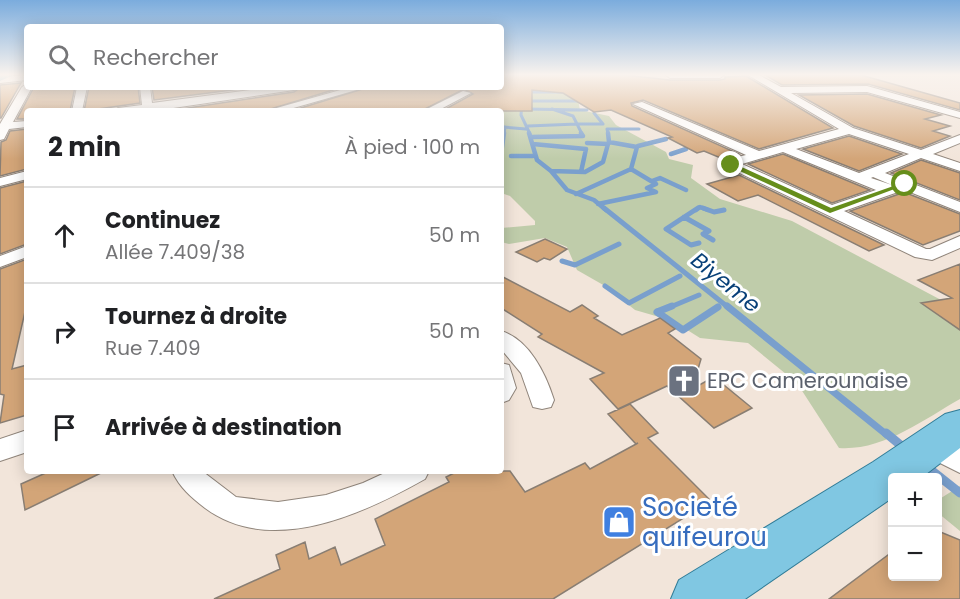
<!DOCTYPE html>
<html lang="fr">
<head>
<meta charset="utf-8">
<style>
	body { margin:0; font-family:Poppins,sans-serif; background:#f6f6f6; color:#202124 }
	.controls { position:absolute; right:18px; bottom:18px; display:grid; overflow:hidden; border-radius:6px; box-shadow:0 3px 15px #0003 }
	.controls button { width:54px; height:54px; display:grid; place-items:center; padding:0; border:0; border-bottom:2px solid #e0e0e0; background:#fff; color:#202124; font:30px sans-serif }
	.stop { position:absolute; width:18px; height:18px; margin:-14px; border:4px solid #668e1b; border-radius:50%; background:#fff }
	.stop.end { background:#668e1b; border-color:#fff; box-shadow:0 2px 6px #0008 }
	.list { margin:0; padding:0; list-style:none }
	h2 { display:flex; justify-content:space-between; align-items:center; height:78px; margin:0; padding:0 24px; font-size:26px }
	h2 small { font-size:20px; font-weight:400; color:#757577 }
	.list li { display:grid; grid-template-columns:39px 1fr auto; gap:18px; align-items:center; box-sizing:border-box; height:96px; padding:0 24px; border-top:2px solid #e0e0e0 }
	.list b { display:block; font-size:22px; white-space:nowrap }
	.list p { margin:0; font-size:20px; white-space:nowrap; color:#757577 }
	.list em { font-size:20px; font-style:normal; color:#757577 }
	.icon { flex:none; width:33px; height:33px; fill:none; stroke:currentColor; stroke-width:2; stroke-linecap:round; stroke-linejoin:round }
	.map { position:relative; flex:none; width:960px; height:599px; overflow:hidden }
	.search { position:absolute; background:#fff; box-shadow:0 3px 15px #0003; left:24px; top:24px; width:480px; height:66px; display:flex; align-items:center; gap:15px; box-sizing:border-box; padding:0 21px; border-radius:6px; color:#757577; font-size:22px }
	.panel { position:absolute; background:#fff; box-shadow:0 3px 15px #0003; left:24px; top:108px; width:480px; height:366px; border-radius:6px }
	.map>svg:first-child { display:block }
	.green { fill:#bfccaa }
	.lines { fill:none; stroke-linecap:round; stroke-linejoin:round }
	.stream-far4 { stroke:#799fcd; stroke-width:3 }
	.stream-far3 { stroke:#799fcd; stroke-width:4.5 }
	.stream-far2 { stroke:#799fcd; stroke-width:5 }
	.stream-far1 { stroke:#799fcd; stroke-width:7 }
	.stream { stroke:#799fcd; stroke-width:9 }
	.building { fill:#d3a578; stroke:#897e73; stroke-width:1.5 }
	.minor-casing { stroke:#90857b; stroke-width:2 }
	.primary-casing { stroke:#317c97; stroke-width:2 }
	.minor { fill:#fff; fill-rule:evenodd }
	.primary { fill:#80c7e2; fill-rule:evenodd }
	.route { fill:#668e1b }
	.labels { text-anchor:middle; stroke-width:6; stroke-linejoin:round; paint-order:stroke }
	.worship-label { font-size:21px; fill:#5b616d; stroke:#fff; text-anchor:start }
	.water-label { font-size:22px; font-style:italic; fill:#084078; stroke:#fff }
	.near-shop-label { font-size:26px; fill:#366cbe; stroke:#fff; text-anchor:start }
</style>
</head>
<body>
<div class="map">
<svg width="960" height="599" viewBox="0 0 960 599">
	<rect width="100%" height="100%" fill="#f2e5da"/>
	<path class="green" d="M573,75L580,110L609,116L616,125L666,152L669,159L693,165L691,178L720,199L792,221L960,310V399C923,420 883,451 839,448L797,383L748,343L700,338L673,321L635,310L605,286L577,270L567,247L545,238L509,244L501,242V228L535,225V221L510,196L501,193V111H497L510,97Z
		M960,486V531L938,513V500Z"/>
	<g class="lines">
		<path class="stream-far4" d="M331,87L342,91
			M527,92H569
			M526,101H584
			M522,103L521,115L530,134
			M525,109L587,110
			M594,113L603,124
			M528,126L577,124L573,116L552,109
			M503,127L526,129
			M504,134L505,127
			M582,134L577,124H603
			M608,134L607,129H639"/>
		<path class="stream-far3" d="M529,133L537,160L551,171L567,190L594,200L606,210
			M608,133L609,142L637,147
			M531,137L583,136L581,133
			M533,144L586,149L581,172
			M638,146L666,139
			M501,154L504,133
			M671,154L686,149
			M511,156H533
			M551,171L585,172L603,162L608,144L587,143
			M652,181L660,178L686,190
			M576,194L631,169L637,147
			M598,204L656,192L647,188L656,184L631,169
			M696,210L700,207L708,210"/>
		<path class="stream-far2" d="M604,208L729,308
			M698,208L666,229L691,245L699,243
			M703,208L714,212L724,210
			M684,217L709,231L703,234L713,240
			M562,261L575,265L619,244
			M605,286L629,303L680,276
			M668,308L699,295"/>
		<path class="stream-far1" d="M727,306L887,435
			M657,312L683,330L718,307
			M657,312L672,306"/>
		<path class="stream" d="M886,433L904,448
			M926,466L960,493"/>
	</g>
	<path class="building" d="M501,75H624L670,80H720L725,79V77L746,76L833,128L759,149L643,100L631,103L632,106L739,154L723,159L704,151L697,153L668,138L672,137L611,110L594,112L563,93L532,90V111H442L473,94L464,89L421,111H291L369,87H501Z
		M765,75H861L960,103V110L868,84L782,85Z
		M21,83L1,118H0V85Z
		M34,87H75L70,111H27V119H17Z
		M89,87H138L140,103L84,111Z
		M152,87H256L154,100Z
		M301,87H343L264,111H168L294,92Z
		M867,94L941,115L925,119L950,126L933,131L950,136L921,148L854,126L799,95Z
		M27,129V169L0,176L1,142L6,140L10,131Z
		M849,136L902,154L859,171L803,149Z
		M783,154L870,190L832,203L748,164Z
		M921,160L960,173V200L891,173Z
		M739,175L884,245L869,251L758,195L738,201L707,184Z
		M27,181V244L0,254V188Z
		M901,191L960,214V231L923,245L850,211L899,194Z
		M545,239L567,249L550,260L544,258L537,262L516,252Z
		M27,259V303L12,369L27,365V415L0,423L4,395L0,394V269Z
		M960,264V330L921,303L952,298L918,280Z
		M501,276L570,312L582,305L598,316L594,318L622,335L660,318L675,329L668,333L701,359L692,389L714,377L752,408L714,428L667,386L618,409L590,379L604,373L538,337L542,334L501,308Z
		M630,404L658,433L648,438L711,501L553,599H214L280,569L276,555L305,542L309,559L335,547L341,565L385,545L375,519L449,482L446,477L458,471H510L525,492L585,463L590,469L638,443L636,444L608,414Z
		M50,471H105L25,510L21,484Z
		M938,531L960,540V599H829L892,552V576H938Z"/>
	<g class="lines">
		<g class="minor-casing">
			<path id="minor" d="M27,75V80L0,83V77Z
				M666,75H724L720,78H670Z
				M748,75H759L781,87L867,86L960,112V118L867,92L791,93L853,128L921,150L960,135V143L933,154L960,163V171L921,158L885,173L960,202V212L900,188L898,192L844,211L926,249H930L960,236V248L932,260L915,257L725,166L723,163L725,160L746,155L633,104L642,102L759,151L839,129ZM849,134L909,154L859,173L796,149ZM783,152L876,190L832,205L742,164ZM873,177L892,185L871,178Z
				M27,84V87H32L13,122L27,121V127L9,129L4,139L0,140V124L22,87Z
				M77,87H87L82,111H72Z
				M140,87H150L152,103L273,87H299L294,90L153,111H113L118,108L142,105Z
				M351,87H367L283,111H266Z
				M463,91L471,93L437,111H423Z
				M27,171V179L0,186V178Z
				M27,246V257L0,267V256Z
				M501,331C529,339 546,374 554,400L551,407L542,409L533,407L521,373L501,349Z
				M501,363L509,365L516,388L509,400L501,403Z
				M27,430V452L0,461V439Z
				M931,435L960,448V473L922,454L918,446L922,438Z
				M172,471H202L236,497L278,502L326,495L363,483L389,471H429L425,479C363,514 271,557 205,508C191,497 180,488 172,471Z"/>
		</g>
		<g class="primary-casing">
			<path id="primary" d="M0,75H14L0,81Z
				M960,410V448L921,478H892V498L745,599H671L679,580L873,462L945,414Z"/>
		</g>
		<use href="#minor" class="minor"/>
		<use href="#primary" class="primary"/>
	</g>
	<linearGradient id="sky" x2="0" y2="1"><stop stop-color="#7bacdd"/><stop offset="0.47" stop-color="#f9f3ee"/><stop offset="1" stop-color="#f9f3ee" stop-opacity="0"/></linearGradient>
	<rect width="960" height="159" fill="url(#sky)"/>
	<path class="route" d="M729,163H733L831,208L902,183L908,184L830,213L729,166Z"/>
	<defs>
		<g id="church-square" transform="scale(1.725)"><rect x="-9" y="-9" width="18" height="18" rx="4" fill="#6b7280" stroke="#fff"/><path d="M-1.2-6h2.4v3.5h3.3v2.4h-3.3V6h-2.4V-.1h-3.3v-2.4h3.3Z" fill="#fff"/></g>
		<g id="shop-square" transform="scale(1.725)"><rect x="-9" y="-9" width="18" height="18" rx="4" fill="#3f7fe0" stroke="#fff"/><path d="M-5-2.5h2.3a2.7 3.5 0 0 1 5.4 0H5L5.5 6h-11ZM-1.5-2.5h3a1.5 2.3 0 0 0-3 0Z" fill="#fff"/></g>
	</defs>
	<g fill-rule="evenodd">
		<use href="#church-square" x="684" y="381"/>
		<use href="#shop-square" x="619" y="522"/>
	</g>
	<g class="labels">
		<g class="worship-label">
			<text x="707" y="388">EPC Camerounaise</text>
		</g>
		<g class="water-label">
			<text transform="translate(726 282) rotate(39)" y="8">Biyeme</text>
		</g>
		<g class="near-shop-label">
			<text x="642" y="516">Societé<tspan x="642" dy="30">quifeurou</tspan></text>
		</g>
	</g>
</svg>
<div class="controls">
<button>+</button>
<button>−</button>
</div>
<div class="stop" style="left:905px;top:184px"></div>
<div class="stop end" style="left:731px;top:165px"></div>
<div class="search"><svg class="icon" aria-label="search" viewBox="0 0 24 24"><circle cx="10" cy="10" r="6"/><path d="M15 15l6 6"/></svg>Rechercher</div>
<section class="panel">
<h2>2 min<small>À pied · 100 m</small></h2>
<ul class="list">
<li><svg class="icon" aria-label="ahead" viewBox="0 0 24 24"><path d="M12 20V5M6 11l6-6 6 6"/></svg><div><b>Continuez</b><p>Allée 7.409/38</p></div><em>50 m</em></li>
<li><svg class="icon" aria-label="right" viewBox="0 0 24 24"><path d="M7 20v-9h11M14 6l5 5-5 5"/></svg><div><b>Tournez à droite</b><p>Rue 7.409</p></div><em>50 m</em></li>
<li><svg class="icon" aria-label="arrive" viewBox="0 0 24 24"><path d="M6 21V4h12l-3 4 3 4H6"/></svg><div><b>Arrivée à destination</b></div></li>
</ul>
</section>
</div>
</body>
</html>
